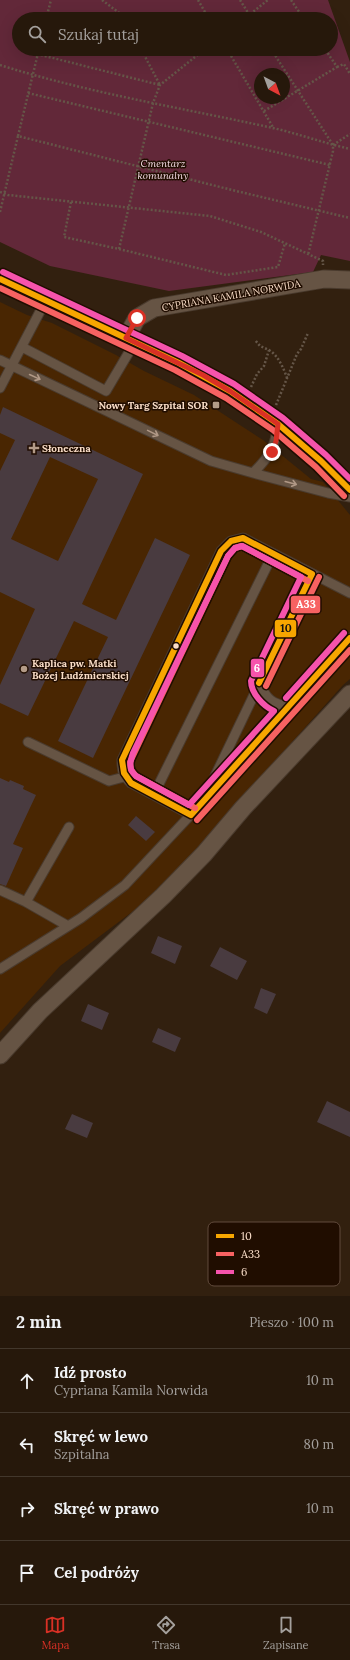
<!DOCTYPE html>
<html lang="pl">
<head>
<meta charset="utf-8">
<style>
	body { margin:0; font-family:Lora,serif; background:#2e2114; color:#f1f3f6 }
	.compass { position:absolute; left:254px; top:68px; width:36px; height:36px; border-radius:50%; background:#26180b; box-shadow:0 4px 16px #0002; rotate:139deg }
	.stop { position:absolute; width:12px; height:12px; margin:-9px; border:3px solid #d93025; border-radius:50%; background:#fff }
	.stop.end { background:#d93025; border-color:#fff; box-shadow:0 1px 4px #0008 }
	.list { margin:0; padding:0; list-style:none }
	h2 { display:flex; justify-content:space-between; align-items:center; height:52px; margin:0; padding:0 16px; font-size:17px }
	h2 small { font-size:13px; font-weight:400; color:#a4a09d }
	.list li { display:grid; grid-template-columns:26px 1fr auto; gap:12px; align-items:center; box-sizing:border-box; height:64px; padding:0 16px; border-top:1px solid #42372c }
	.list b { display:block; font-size:15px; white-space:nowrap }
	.list p { margin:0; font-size:13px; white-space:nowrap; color:#a4a09d }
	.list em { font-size:13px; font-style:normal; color:#a4a09d }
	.icon { flex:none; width:22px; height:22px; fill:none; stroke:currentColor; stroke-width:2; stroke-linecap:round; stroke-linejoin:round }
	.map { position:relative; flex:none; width:350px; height:1296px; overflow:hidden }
	.search { position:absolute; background:#26180b; box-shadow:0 4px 16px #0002; left:12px; right:12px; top:12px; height:44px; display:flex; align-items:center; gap:10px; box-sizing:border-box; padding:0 14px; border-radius:22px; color:#a4a09d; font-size:15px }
	.sheet { height:308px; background:#26180b }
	nav { display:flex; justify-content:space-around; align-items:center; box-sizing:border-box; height:56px; border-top:1px solid #42372c; background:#26180b; font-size:11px; color:#a4a09d }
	nav a { display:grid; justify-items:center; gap:2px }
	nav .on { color:#d93025 }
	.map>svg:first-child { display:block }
	.built { fill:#492602 }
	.green { fill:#622839; fill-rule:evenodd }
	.building { fill:#493b40; fill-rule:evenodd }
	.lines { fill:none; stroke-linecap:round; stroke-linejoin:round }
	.lane-casing { stroke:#4a3b2e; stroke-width:11 }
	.street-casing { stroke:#4a3b2e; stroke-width:19 }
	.path { stroke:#655648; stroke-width:2.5; stroke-dasharray:2 2; stroke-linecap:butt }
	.lane { stroke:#665444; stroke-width:9 }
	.street { stroke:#665444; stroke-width:17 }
	.bus-1-casing { stroke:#200d00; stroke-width:9 }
	.bus-2-casing { stroke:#200d00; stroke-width:9 }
	.bus-3-casing { stroke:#200d00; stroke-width:9 }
	.bus-1 { stroke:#f7a600; stroke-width:6 }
	.bus-2 { stroke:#f76262; stroke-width:6 }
	.bus-3 { stroke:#f653ac; stroke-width:6 }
	.oneway { stroke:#b09886 }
	.route { stroke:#d93025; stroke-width:5 }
	.poi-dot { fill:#b39b87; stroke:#200d00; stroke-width:1.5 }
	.bus-dot { fill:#f9ddc7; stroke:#200d00; stroke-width:1.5 }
	.labels { text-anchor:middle; stroke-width:3; stroke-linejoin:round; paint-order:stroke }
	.park-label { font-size:10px; font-style:italic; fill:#f2d9e0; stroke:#200d00 }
	.street-label { font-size:10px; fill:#f9ddc7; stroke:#200d00 }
	.poi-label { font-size:10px; font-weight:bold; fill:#f9ddc7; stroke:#200d00; text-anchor:start }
	.key { fill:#200d00; stroke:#614b3c; stroke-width:1 }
	.key-label { font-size:11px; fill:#f9ddc7 }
	.line-badge { stroke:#200d00; stroke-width:1.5 }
	.badge-label { font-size:11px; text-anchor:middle; font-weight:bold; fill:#fff }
	.pale-badge-label { font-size:11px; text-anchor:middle; font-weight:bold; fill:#111 }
</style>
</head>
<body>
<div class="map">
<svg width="350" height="1296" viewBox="0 0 350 1296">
	<rect width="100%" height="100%" fill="#32200f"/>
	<path class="built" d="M0,302L27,315L52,323L116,355L144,371L194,395L263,440L311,479L323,482L350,515V679L343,685L156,894L60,966L0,1033Z"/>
	<path class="green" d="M0,0H328L350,62V261L321,255L313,272L169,291L50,266L0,242ZM19,19H331V49H19ZM260,74H284V98H260Z"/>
	<path class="building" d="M3,407L143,474L82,604L116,620L155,538L190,555L93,758L58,741L108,637L74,621L28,716L0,703V685L35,609L0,592V471L15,440L0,433V415ZM50,457L98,479L58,561L11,539Z
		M0,778L9,782L10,780L24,786L23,789L36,795L13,844L23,848L6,886L0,884Z
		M136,816L155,832L146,841L128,825Z
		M158,936L182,946L175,964L151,953Z
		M220,947L247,961L237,980L210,966Z
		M261,988L276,994L267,1014L254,1008Z
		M88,1004L109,1013L102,1030L81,1021Z
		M158,1028L181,1038L175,1052L152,1042Z
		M327,1101L350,1112V1137L317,1122Z
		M72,1114L93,1123L87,1138L65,1129Z"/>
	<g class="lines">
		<g class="lane-casing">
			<path id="lane" d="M22,347L106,391L135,342
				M0,360L211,461L253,473C270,456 275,448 278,424
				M0,388L46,300
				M253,473L328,493L350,497
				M259,683C266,698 272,705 289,706
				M28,742L109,781L124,777
				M213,791L215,776L312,574
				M154,794L273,554
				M191,815L131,783C123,776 122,771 122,760L221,551L231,541L243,538L350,593
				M0,890L26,902L69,827
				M26,902L68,926
				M0,969L81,918L125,885L213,791L350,638"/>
		</g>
		<g class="street-casing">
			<path id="street" d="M0,279L179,363L230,391L278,424L321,461L350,490
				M126,338L137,318L154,308L324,279L350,280
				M0,1055L40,1011L163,896L204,854L243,808L350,694"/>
		</g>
		<path class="path" d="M102,0L122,15L125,19
			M198,0L209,19
			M240,0L252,19
			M291,0L304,19
			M46,19L51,0
			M244,19L268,0
			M227,49L274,129
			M271,49L333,145V151L308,255
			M37,54L160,85L141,49
			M0,65C89,93 182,108 273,128C299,134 324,143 350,149
			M337,67L344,64L350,74
			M28,93L330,165
			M264,111L337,67L325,49
			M18,136L39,49
			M333,145L350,134
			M0,192L8,195L210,216L261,232L323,261V265
			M71,202L64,237L119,249L153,103L160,85L205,49
			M0,212L18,136L232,190L350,218
			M119,249L226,275L278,267L285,243
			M269,350C278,355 284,369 287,378
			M251,387L257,374L264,366L269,350L260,346L255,340
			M276,405L297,354L301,349L308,333"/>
		<use href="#lane" class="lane"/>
		<use href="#street" class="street"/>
		<g class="bus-1-casing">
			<path id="bus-1" d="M0,279L179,363L230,391L278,424L321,461L350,490
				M259,683L312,574
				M191,815L131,783L124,773L122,760L221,551L231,541L243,538L312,574
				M191,815L350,638"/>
		</g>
		<g class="bus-2-casing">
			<path id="bus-2" d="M0,288L175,370L226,398L273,430L316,467L344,496
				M266,686L319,577
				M195,808L136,776L131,770L130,762L228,556L235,548L242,546L308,581
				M197,820L350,650"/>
		</g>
		<g class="bus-3-casing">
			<path id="bus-3" d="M3,272L182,356L234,384L283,418L326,455L350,479
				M242,546L301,577L251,681C251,693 263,706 274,711L189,805L136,776C128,769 130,762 133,753L228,556L235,548Z
				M286,698L344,633"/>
		</g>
		<use href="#bus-1" class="bus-1"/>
		<use href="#bus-2" class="bus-2"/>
		<use href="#bus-3" class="bus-3"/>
	</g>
	<defs><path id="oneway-shaft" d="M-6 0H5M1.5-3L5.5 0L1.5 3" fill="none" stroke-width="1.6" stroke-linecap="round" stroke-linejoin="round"/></defs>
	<g class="oneway">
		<use href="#oneway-shaft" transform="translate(35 377) rotate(25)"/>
		<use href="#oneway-shaft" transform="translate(153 433) rotate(26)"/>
		<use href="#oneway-shaft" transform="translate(291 483) rotate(15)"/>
	</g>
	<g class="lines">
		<path class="route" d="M137,318L126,338L203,375L230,391L278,424L276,441L272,452"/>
	</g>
	<g class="poi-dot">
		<rect x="212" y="401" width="8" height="8" rx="2"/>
		<path d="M32 442h4v4h4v4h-4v4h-4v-4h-4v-4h4z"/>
		<circle cx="24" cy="669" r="4"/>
	</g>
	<circle class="bus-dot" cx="176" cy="646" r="3.5"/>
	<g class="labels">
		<g class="park-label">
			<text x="163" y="167">Cmentarz<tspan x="163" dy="12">komunalny</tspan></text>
		</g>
		<g class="street-label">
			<text transform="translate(231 295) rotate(-10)" y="4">CYPRIANA KAMILA NORWIDA</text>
		</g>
		<g class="poi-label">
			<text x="208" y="409" text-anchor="end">Nowy Targ Szpital SOR</text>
			<text x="42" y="452">Słoneczna</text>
			<text x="32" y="667">Kaplica pw. Matki<tspan x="32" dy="12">Bożej Ludźmierskiej</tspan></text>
		</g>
	</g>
	<rect x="208" y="1222" width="132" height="64" rx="6" class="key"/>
	<rect x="216" y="1234" width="18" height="4" fill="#f7a600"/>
	<rect x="216" y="1252" width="18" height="4" fill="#f76262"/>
	<rect x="216" y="1270" width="18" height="4" fill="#f653ac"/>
	<g class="key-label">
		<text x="241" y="1240">10</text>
		<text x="241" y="1258">A33</text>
		<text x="241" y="1276">6</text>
	</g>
	<g class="line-badge">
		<rect x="290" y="595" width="31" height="19" rx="4" fill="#f76262"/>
		<rect x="274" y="619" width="23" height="19" rx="4" fill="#f7a600"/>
		<rect x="250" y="658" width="15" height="20" rx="4" fill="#f653ac"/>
	</g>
	<g class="badge-label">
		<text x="306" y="608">A33</text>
		<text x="257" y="672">6</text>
	</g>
	<g class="pale-badge-label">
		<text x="286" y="632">10</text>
	</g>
</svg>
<svg class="compass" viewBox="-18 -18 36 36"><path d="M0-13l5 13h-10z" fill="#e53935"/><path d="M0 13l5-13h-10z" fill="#a4a09d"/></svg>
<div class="stop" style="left:137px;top:318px"></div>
<div class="stop end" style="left:272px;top:452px"></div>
<div class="search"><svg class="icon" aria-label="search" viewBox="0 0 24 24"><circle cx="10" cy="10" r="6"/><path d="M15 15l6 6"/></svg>Szukaj tutaj</div>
</div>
<section class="sheet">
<h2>2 min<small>Pieszo · 100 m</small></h2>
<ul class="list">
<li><svg class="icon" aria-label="ahead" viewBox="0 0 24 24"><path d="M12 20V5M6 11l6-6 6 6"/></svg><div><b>Idź prosto</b><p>Cypriana Kamila Norwida</p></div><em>10 m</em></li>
<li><svg class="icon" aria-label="left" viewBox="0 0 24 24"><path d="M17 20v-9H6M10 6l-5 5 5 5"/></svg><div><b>Skręć w lewo</b><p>Szpitalna</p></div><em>80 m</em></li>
<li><svg class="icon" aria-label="right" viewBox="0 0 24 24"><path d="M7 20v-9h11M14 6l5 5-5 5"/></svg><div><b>Skręć w prawo</b></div><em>10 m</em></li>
<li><svg class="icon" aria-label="arrive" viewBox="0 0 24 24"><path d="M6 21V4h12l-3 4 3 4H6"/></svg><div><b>Cel podróży</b></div></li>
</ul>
</section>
<nav>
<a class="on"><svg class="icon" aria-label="map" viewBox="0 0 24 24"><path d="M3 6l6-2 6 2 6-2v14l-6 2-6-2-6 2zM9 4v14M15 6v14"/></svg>Mapa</a>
<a><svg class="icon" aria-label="directions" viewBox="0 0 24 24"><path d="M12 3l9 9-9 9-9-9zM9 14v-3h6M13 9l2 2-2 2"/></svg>Trasa</a>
<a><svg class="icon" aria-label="saved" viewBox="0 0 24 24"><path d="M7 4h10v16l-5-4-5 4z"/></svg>Zapisane</a>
</nav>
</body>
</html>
